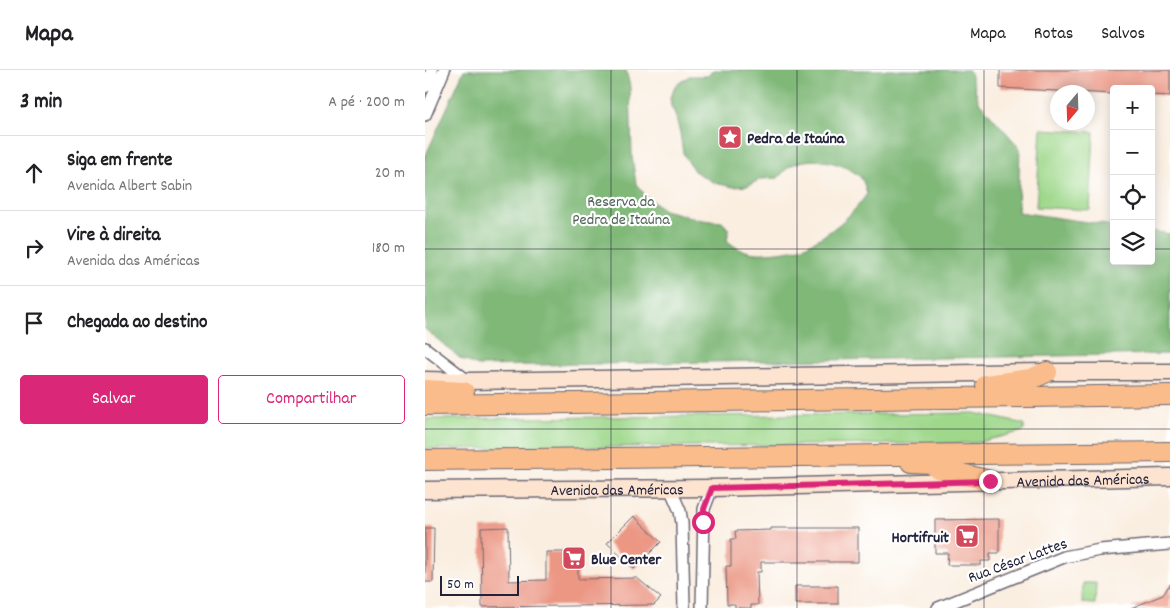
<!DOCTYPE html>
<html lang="pt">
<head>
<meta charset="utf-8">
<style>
	body { margin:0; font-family:Dekko,sans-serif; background:#f2f2f2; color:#202124 }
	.controls { position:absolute; right:15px; top:15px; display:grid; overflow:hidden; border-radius:5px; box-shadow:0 2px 12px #0003 }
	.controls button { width:45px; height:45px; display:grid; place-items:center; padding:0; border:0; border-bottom:1px solid #e0e0e0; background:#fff; color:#202124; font:25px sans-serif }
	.compass { position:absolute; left:625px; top:15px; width:45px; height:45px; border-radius:50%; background:#fff; box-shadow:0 2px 12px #0003; rotate:199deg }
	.scale { position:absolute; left:15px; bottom:12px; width:79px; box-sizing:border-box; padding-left:5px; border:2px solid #22223b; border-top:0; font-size:14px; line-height:18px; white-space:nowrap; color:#22223b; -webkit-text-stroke:4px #fff; paint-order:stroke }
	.stop { position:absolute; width:15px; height:15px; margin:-11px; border:4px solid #db2777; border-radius:50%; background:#fff }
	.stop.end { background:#db2777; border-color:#fff; box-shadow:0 1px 5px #0008 }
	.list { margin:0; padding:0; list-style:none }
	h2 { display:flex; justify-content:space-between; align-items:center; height:65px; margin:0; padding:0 20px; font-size:21px }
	h2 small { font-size:16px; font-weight:400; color:#757577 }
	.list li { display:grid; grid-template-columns:32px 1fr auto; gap:15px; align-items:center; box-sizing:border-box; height:75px; padding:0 20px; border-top:1px solid #e0e0e0 }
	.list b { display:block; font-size:19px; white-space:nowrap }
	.list p { margin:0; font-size:16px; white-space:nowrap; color:#757577 }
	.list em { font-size:16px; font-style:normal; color:#757577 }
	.actions { display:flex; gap:10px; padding:15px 20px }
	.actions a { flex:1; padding:11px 0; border:1px solid #db2777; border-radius:5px; text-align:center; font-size:18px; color:#db2777 }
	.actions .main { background:#db2777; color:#fff }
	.icon { flex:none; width:28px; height:28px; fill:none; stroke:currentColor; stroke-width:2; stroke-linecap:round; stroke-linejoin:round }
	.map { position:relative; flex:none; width:745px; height:538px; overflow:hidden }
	header { display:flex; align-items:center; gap:30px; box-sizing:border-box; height:70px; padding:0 25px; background:#fff; border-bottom:1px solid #e0e0e0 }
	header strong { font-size:24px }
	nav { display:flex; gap:28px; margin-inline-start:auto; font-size:18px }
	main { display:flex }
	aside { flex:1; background:#fff }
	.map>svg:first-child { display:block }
	.green { fill:#9fd88b; stroke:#607d63 }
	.forest { fill:#7fb877; stroke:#506d59 }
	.building { fill:#eb9784 }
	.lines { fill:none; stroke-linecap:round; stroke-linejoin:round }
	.minor-casing { stroke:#6e6975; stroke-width:14 }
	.secondary-casing { stroke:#6e6975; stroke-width:19 }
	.trunk-casing { stroke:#6e6975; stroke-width:22 }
	.minor { stroke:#fff; stroke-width:11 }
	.secondary { stroke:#fde4d0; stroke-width:16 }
	.trunk { stroke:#f9bc8a; stroke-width:20 }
	.route { stroke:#db2777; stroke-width:6 }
	.grid { fill:none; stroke:#22223b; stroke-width:1; stroke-opacity:0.55 }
	.labels { text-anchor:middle; stroke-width:4.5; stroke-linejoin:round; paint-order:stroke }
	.poi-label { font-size:16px; font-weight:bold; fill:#22223b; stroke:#fff; text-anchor:start }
	.park-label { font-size:16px; fill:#4e6257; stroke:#fff }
	.street-label { font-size:16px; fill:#22223b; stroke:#fff }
</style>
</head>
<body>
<header>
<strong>Mapa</strong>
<nav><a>Mapa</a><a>Rotas</a><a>Salvos</a></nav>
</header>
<main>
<aside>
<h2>3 min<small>A pé · 200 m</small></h2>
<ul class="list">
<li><svg class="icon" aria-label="ahead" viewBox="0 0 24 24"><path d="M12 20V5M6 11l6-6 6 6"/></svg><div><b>Siga em frente</b><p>Avenida Albert Sabin</p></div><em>20 m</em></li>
<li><svg class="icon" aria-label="right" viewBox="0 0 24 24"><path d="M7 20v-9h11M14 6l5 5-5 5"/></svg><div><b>Vire à direita</b><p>Avenida das Américas</p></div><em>180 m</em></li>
<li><svg class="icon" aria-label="arrive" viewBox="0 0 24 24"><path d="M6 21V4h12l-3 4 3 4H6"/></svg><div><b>Chegada ao destino</b></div></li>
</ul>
<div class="actions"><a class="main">Salvar</a><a>Compartilhar</a></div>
</aside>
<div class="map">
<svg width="745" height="538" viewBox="0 0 745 538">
	<rect width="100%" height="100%" fill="#fff"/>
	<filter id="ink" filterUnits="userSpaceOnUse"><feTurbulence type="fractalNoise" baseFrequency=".02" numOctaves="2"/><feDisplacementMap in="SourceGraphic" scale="10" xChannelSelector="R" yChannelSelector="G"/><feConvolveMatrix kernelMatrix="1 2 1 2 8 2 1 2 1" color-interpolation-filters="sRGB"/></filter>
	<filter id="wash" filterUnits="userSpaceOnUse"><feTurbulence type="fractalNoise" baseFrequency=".0096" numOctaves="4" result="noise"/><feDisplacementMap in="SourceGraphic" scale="20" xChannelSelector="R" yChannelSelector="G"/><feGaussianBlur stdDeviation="1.12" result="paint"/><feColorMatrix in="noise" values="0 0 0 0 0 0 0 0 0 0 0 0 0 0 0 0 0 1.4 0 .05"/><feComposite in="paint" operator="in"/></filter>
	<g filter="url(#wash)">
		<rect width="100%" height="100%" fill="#faeee0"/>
		<path class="green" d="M616,59L669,62L665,140L611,137Z
			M549,343L599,354V361L550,373L0,379V349Z
			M658,513H671L670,534L657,533Z"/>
		<path class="forest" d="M39,0H201L205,17L207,86L211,114L221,126L239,140L277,150L297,152L304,159L302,170C312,181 327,184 341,183C353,182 369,181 380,176C404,165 427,146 442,124C440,118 439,110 434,106C418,92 387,85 367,95C362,97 357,104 353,108L336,109L322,116L308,117L290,113L269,101L258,83L255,63L250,44L246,36L245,27L250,16L264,6H283L288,0H544L554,32L595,78L593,142L689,156V191H726V161L745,164V284L53,296L36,289L0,259V87Z"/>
		<g id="blocks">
			<path class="building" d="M575,0H745V26L726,25V19H689V24L575,18Z
				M209,446L236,472L209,499L182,473Z
				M574,449V483H565V491H556V495H522L523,483H510V450Z
				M83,457L84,511L121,510V482H153V509L212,508L236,528L229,535L57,537L56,458Z
				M0,458H9L8,512H0Z
				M346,458H433V492H336V502H332L333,535H326V538H310V534H302L301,496H306V469H311L310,461L346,460Z
				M745,514V538H706L738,525Z
				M370,516H413V534H370Z"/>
		</g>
	</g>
	<g filter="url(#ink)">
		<use href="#blocks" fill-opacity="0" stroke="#6e6975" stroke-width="1"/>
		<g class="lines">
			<g class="minor-casing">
				<path id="minor" d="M0,17L7,0
					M0,45L19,0
					M0,278L43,311
					M245,418L255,441L257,453L259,538
					M277,538L279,439L287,418
					M513,538L639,487L675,480L745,474"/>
			</g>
			<g class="secondary-casing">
				<g id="secondary">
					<path d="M0,310L43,311L622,302H745"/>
					<path id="s1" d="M0,420L287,418L745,407"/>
				</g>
			</g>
			<g class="trunk-casing">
				<path id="trunk" d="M561,315L606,309L622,302
					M0,320L39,322
					M0,335L745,325
					M0,390L745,382
					M486,392L506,393L512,398L565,411"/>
			</g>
			<use href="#minor" class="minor"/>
			<use href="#secondary" class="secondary"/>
			<use href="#trunk" class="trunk"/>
		</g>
	</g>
	<g class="lines" filter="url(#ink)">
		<path class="route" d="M278,452L279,439L287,418L565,411"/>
	</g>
	<path class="grid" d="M186,0V538M372,0V538M559,0V538M0,179H689M726,179H745M0,359H745"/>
	<defs>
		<g id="sight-square" transform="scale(1.25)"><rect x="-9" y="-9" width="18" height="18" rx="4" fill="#d1495b" stroke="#fff"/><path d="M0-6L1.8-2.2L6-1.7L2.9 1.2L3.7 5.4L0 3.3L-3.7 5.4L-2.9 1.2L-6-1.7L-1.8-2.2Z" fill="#fff"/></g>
		<g id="supermarket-square" transform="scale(1.25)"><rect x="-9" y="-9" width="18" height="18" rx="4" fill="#d1495b" stroke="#fff"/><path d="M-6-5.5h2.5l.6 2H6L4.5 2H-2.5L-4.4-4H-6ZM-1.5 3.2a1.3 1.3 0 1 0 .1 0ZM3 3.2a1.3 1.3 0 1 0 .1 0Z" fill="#fff"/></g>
	</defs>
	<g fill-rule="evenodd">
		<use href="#sight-square" x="305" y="67"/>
		<use href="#supermarket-square" x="542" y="466"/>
		<use href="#supermarket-square" x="149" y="488"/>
	</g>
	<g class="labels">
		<g class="poi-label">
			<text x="322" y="73">Pedra de Itaúna</text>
			<text x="524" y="472" text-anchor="end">Hortifruit</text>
			<text x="166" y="494">Blue Center</text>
		</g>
		<g class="park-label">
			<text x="196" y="136">Reserva da<tspan x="196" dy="18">Pedra de Itaúna</tspan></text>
		</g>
		<g class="street-label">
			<text dy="6" stroke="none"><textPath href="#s1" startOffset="658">Avenida das Américas</textPath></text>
			<text dy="6" stroke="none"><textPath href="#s1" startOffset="192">Avenida das Américas</textPath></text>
			<text transform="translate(592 489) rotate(-20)" y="6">Rua César Lattes</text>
		</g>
	</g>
</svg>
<div class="controls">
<button>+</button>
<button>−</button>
<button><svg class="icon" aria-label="locate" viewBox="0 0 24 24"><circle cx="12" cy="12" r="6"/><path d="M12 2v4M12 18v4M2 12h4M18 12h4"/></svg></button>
<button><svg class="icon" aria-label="layers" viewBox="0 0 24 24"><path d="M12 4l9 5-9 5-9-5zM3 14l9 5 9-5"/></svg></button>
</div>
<svg class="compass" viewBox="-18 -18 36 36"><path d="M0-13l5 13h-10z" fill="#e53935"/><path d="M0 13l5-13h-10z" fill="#757577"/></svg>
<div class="scale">50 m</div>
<div class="stop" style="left:278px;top:452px"></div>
<div class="stop end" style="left:565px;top:411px"></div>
</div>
</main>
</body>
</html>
